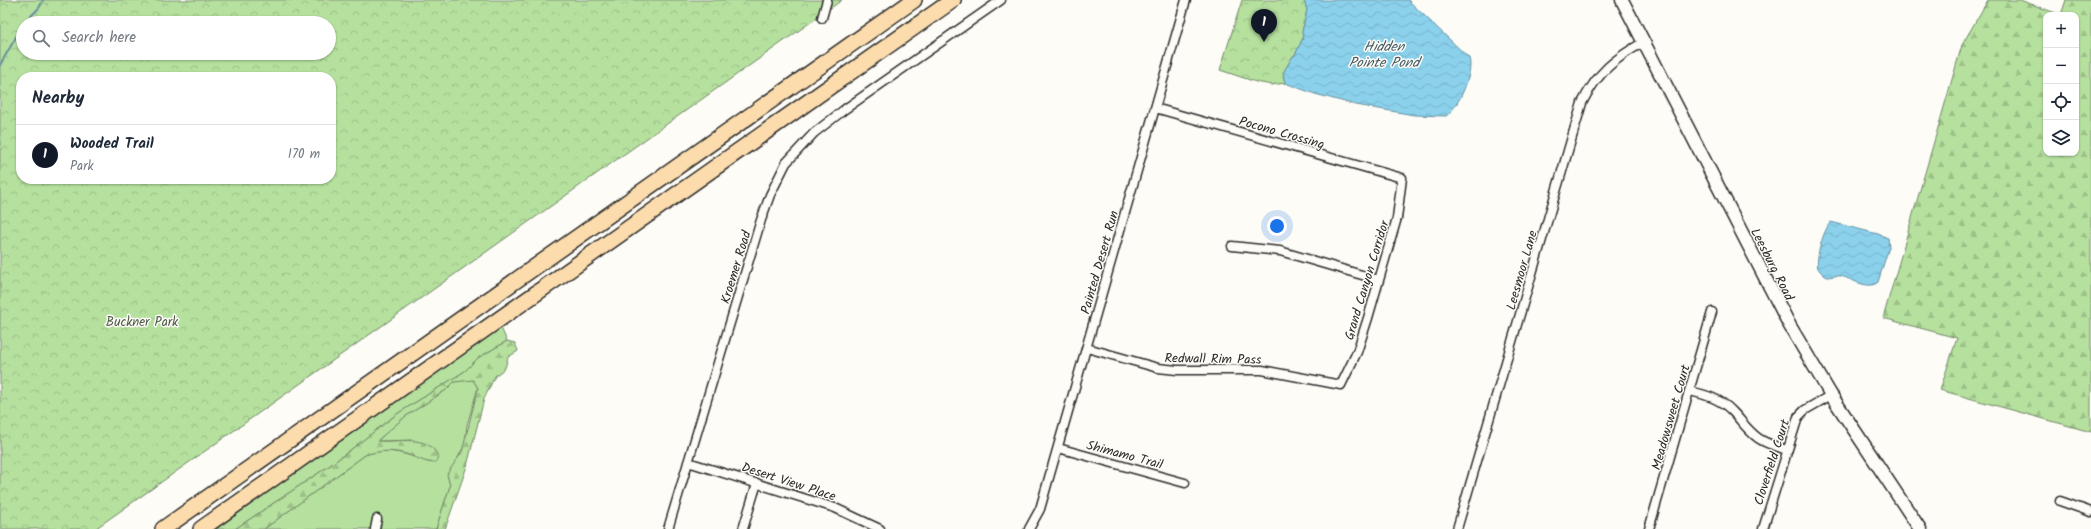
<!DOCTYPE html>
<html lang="en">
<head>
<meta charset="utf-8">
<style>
	body { margin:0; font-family:Kalam,sans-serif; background:#f6f6f7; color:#1f2937 }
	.controls { position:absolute; right:12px; top:12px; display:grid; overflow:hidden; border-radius:8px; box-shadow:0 1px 3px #0004 }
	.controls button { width:36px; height:36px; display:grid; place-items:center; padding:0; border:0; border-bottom:1px solid #e0e1e3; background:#fff; color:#1f2937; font:20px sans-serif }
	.you { position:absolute; left:1277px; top:226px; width:14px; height:14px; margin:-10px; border:3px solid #fff; border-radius:50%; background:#1a73e8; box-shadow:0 0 0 6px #1a73e833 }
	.badge { display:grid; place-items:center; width:26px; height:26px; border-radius:50%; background:#111827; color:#fff; font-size:13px; font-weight:700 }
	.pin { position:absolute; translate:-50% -33px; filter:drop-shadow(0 1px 2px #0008) }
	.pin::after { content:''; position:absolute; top:21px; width:14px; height:12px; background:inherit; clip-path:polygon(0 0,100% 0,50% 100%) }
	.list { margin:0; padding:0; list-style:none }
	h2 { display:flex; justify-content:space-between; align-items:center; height:52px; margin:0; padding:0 16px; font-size:17px }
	h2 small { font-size:13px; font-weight:400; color:#747a83 }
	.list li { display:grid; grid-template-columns:26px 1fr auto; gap:12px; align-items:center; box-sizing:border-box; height:60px; padding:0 16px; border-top:1px solid #e0e1e3 }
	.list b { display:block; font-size:15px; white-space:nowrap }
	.list p { margin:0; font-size:13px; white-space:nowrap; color:#747a83 }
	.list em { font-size:13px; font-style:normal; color:#747a83 }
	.icon { flex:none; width:22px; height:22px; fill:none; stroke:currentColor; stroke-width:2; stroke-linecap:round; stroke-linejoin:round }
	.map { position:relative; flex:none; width:2091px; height:529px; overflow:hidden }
	.search { position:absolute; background:#fff; box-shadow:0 1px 3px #0004; left:16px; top:16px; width:320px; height:44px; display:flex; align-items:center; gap:10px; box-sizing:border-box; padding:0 14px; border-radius:22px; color:#747a83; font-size:15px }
	.panel { position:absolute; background:#fff; box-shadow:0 1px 3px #0004; left:16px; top:72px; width:320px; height:112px; border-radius:16px }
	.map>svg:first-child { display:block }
	.grass { fill:#b5e09e; stroke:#708664 }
	.forest { fill:url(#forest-firs); stroke:#708664; fill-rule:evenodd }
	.park { fill:url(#park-crowns); stroke:#708664; fill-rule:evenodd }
	.water { fill:url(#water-waves); stroke:#658f9f }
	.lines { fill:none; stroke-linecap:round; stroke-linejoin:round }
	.stream { stroke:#658f9f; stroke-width:2 }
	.minor-casing { stroke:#2b2b2b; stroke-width:11 }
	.secondary-casing { stroke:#2b2b2b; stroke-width:15 }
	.motorway-casing { stroke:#2b2b2b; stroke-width:18 }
	.minor { stroke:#fdfcf7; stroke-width:8 }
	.secondary { stroke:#fdfcf7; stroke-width:12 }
	.motorway { stroke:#fcdcac; stroke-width:15 }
	.labels { text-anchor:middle; stroke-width:3; stroke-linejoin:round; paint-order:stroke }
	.street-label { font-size:13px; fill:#2b2b2b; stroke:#fdfcf7 }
	.park-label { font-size:13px; fill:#4e5848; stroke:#fdfcf7 }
	.water-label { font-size:14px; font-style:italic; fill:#485d65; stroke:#fdfcf7 }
</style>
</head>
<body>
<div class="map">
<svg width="2091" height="529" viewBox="0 0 2091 529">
	<defs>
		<pattern id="forest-firs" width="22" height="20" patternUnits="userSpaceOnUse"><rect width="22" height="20" fill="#b5e09e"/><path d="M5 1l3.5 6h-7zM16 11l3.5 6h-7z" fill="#9cc088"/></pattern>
		<pattern id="park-crowns" width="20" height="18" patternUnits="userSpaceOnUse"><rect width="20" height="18" fill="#b5e09e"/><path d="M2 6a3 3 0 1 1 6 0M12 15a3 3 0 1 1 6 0" fill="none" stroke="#9cc088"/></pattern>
		<pattern id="water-waves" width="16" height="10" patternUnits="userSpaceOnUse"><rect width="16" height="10" fill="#8bd1ec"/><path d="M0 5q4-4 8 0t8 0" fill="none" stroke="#78b4cb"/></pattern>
	</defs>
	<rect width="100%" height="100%" fill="#fdfcf7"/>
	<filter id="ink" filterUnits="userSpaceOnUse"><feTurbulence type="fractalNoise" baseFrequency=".025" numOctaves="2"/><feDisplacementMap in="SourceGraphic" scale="8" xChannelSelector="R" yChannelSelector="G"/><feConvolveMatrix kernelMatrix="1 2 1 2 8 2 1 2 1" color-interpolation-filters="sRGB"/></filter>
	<g filter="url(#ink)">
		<path class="grass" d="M501,328L507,341L478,358L465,371L397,414L332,464L235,529H216Z
			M466,379L473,380L478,388L467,425L465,444L448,477L450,486L436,529H264L365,455C388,446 409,455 431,463L414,440L378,441L379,439L406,416L446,390L454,382Z"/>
		<path class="forest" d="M1988,0H2020L2061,15L2066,0H2091V432L1940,390L1957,338L1883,318L1962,45ZM2046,15H2076V153H2046Z
			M507,341L515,343L518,351L508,357L505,368L495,376L484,399L467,466L445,529H436L450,486L447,474L462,452L478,388L473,380L454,382L446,390L406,416L379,439L378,441C398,443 427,433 438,456L436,462C427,464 418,458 409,455C395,450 380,450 365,455L264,529H235L332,464L397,414L465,371L478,358Z"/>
		<path class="park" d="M0,0H842L95,529H0ZM23,23H329V53H23ZM21,77H331V179H21Z
			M1242,0H1304L1307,10L1302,32L1303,38L1295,55L1293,56L1283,73L1285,83L1272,85L1256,82L1220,70Z"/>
		<path class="water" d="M1304,0H1408L1469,58C1474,72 1459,107 1446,116L1414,115L1356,105L1315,94L1285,83L1283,73L1293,56L1295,55L1303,38L1302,32L1307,10Z
			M1831,222L1878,234L1888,238L1889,247L1878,282C1868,291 1851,278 1840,276C1835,275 1832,277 1827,277C1824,275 1820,272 1818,268C1815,259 1824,228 1831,222Z"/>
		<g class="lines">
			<path class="stream" d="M24,23L39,8L43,0
				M0,65L23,25"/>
			<g class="minor-casing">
				<path id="minor" d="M822,18L827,0
					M1232,246L1280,251L1379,280
					M1087,348L1158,368L1177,370H1262L1341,385L1357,352L1368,318L1397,218L1402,178L1155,108
					M1690,391C1706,395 1721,399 1732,411C1741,420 1747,430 1758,438C1766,444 1777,446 1786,450
					M1058,448L1185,483
					M688,462L835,508L880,529
					M2060,501L2091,512
					M375,529L377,519
					M668,529L761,220L770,195L786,163L814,133L845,109L1001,0
					M743,529L757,483
					M1029,529L1040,509L1186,0
					M1457,529L1582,103C1597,73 1615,58 1644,42
					M1649,529L1712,312
					M1763,529L1798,417L1805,410L1831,395"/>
			</g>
			<g class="secondary-casing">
				<path id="secondary" d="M1622,0L1790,326L1831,395L1920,529"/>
			</g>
			<g class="motorway-casing">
				<path id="motorway" d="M163,529L914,0
					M201,529L953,0"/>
			</g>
			<use href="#minor" class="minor"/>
			<use href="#secondary" class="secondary"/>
			<use href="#motorway" class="motorway"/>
		</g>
	</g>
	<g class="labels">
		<g class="street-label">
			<text transform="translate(1282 132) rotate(16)" y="5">Pocono Crossing</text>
			<text transform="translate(1099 262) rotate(-74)" y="5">Painted Desert Run</text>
			<text transform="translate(1773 264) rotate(63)" y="5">Leesburg Road</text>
			<text transform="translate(735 267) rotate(-73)" y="5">Kroemer Road</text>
			<text transform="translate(1521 270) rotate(-74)" y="5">Leesmoor Lane</text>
			<text transform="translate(1366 280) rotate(-73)" y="5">Grand Canyon Corridor</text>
			<text transform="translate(1213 358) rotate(1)" y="5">Redwall Rim Pass</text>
			<text transform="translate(1670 417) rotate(-74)" y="5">Meadowsweet Court</text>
			<text transform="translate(1125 454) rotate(15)" y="5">Shimamo Trail</text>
			<text transform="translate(1771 462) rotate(-72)" y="5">Cloverfield Court</text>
			<text transform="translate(789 481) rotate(18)" y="5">Desert View Place</text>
		</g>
		<g class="park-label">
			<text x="142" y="326">Buckner Park</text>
		</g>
		<g class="water-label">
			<text x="1384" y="51">Hidden<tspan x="1384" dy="16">Pointe Pond</tspan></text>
		</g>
	</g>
</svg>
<div class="controls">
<button>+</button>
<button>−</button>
<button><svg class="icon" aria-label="locate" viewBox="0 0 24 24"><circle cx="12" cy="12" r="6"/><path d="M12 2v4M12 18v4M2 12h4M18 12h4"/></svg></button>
<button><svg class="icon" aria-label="layers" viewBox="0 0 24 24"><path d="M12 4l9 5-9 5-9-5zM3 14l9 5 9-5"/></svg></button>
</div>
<div class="you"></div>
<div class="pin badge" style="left:1264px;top:42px">1</div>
<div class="search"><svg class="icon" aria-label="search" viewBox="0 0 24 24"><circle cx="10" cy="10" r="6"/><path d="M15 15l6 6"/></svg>Search here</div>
<section class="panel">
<h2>Nearby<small></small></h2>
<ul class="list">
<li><span class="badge">1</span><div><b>Wooded Trail</b><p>Park</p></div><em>170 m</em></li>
</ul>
</section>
</div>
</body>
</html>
